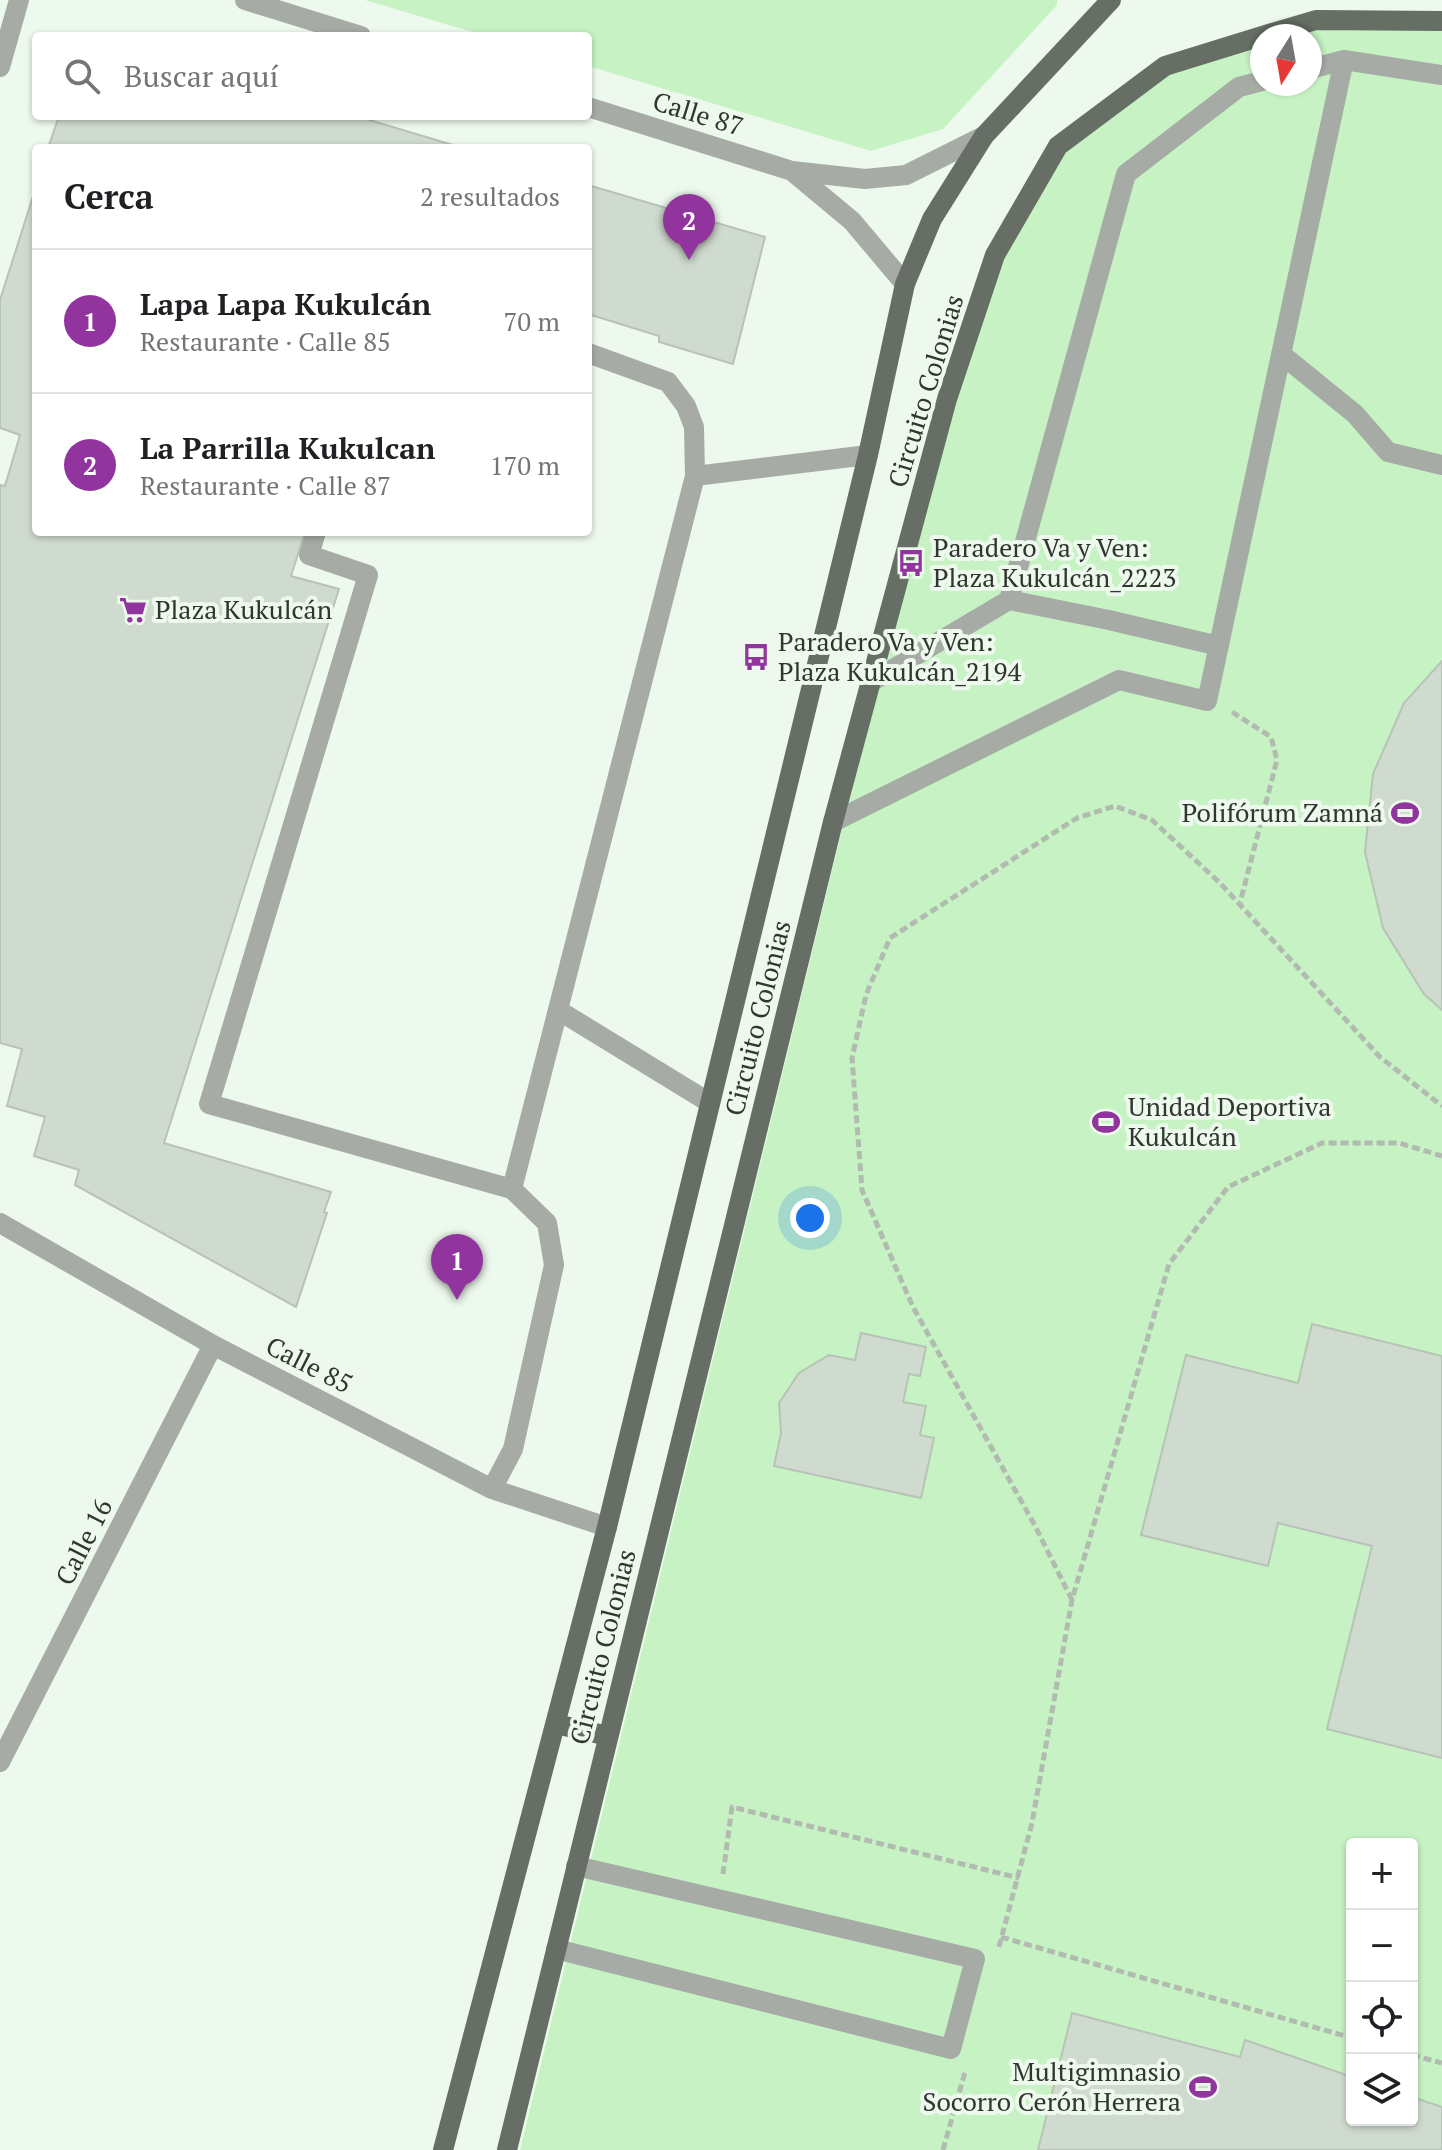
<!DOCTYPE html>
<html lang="es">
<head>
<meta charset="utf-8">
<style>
	body { margin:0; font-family:"PT Serif",serif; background:#f6f6f6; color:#202124 }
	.controls { position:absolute; right:24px; bottom:24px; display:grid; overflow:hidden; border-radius:8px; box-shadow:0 2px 6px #0004 }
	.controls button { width:72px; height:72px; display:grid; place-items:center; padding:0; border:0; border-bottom:2px solid #e0e0e0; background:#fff; color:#202124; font:40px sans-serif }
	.compass { position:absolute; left:1250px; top:24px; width:72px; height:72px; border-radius:50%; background:#fff; box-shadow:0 2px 6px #0004; rotate:191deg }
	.you { position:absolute; left:810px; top:1218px; width:28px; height:28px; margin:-20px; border:6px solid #fff; border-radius:50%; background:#1a73e8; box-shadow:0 0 0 12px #1a73e833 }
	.badge { display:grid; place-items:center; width:52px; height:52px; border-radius:50%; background:#92349d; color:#fff; font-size:26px; font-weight:700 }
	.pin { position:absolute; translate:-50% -66px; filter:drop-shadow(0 2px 4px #0008) }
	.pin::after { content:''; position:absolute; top:42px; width:28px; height:24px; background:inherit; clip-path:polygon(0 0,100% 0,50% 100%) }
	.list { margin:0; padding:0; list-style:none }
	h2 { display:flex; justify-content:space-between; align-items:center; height:104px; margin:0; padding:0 32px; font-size:34px }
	h2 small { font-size:26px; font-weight:400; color:#757577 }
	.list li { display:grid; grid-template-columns:52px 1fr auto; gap:24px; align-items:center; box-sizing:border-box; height:144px; padding:0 32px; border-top:2px solid #e0e0e0 }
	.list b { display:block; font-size:30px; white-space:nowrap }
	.list p { margin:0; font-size:26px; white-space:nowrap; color:#757577 }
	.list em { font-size:26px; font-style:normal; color:#757577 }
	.icon { flex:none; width:44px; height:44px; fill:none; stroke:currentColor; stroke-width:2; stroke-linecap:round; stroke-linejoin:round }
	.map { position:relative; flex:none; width:1442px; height:2150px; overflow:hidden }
	.search { position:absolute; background:#fff; box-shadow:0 2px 6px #0004; left:32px; top:32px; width:560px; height:88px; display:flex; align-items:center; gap:20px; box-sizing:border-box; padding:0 28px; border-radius:8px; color:#757577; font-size:30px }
	.panel { position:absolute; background:#fff; box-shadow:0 2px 6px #0004; left:32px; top:144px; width:560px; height:392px; border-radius:8px }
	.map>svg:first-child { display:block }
	.green { fill:#c6f2c4; fill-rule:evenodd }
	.building { fill:#d0dbcf; stroke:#b8c3b7; stroke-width:2 }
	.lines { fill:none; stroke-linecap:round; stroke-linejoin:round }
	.path { stroke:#b1bbb0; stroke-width:5; stroke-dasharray:8 4; stroke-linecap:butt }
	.minor { stroke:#a6aba6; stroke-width:20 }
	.major { stroke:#666e65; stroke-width:20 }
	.labels { text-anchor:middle; stroke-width:8; stroke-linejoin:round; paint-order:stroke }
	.street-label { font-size:26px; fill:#313631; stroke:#edf9ec }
	.poi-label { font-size:26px; fill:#313631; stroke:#edf9ec; text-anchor:start }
</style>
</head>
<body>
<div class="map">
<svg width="1442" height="2150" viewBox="0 0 1442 2150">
	<rect width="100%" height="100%" fill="#edf9ec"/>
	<path class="green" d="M365,0H1057V5L943,129L871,151L588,66V36H486Z
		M1316,20L1442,21V2150H520L947,399L995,255L1058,146L1165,66L1262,36V84H1310V36H1262ZM1352,1844H1412V2120H1352Z"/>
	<path class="building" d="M59,116H356L463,148H48Z
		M588,185L765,237L733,364L659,342V336L588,314Z
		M36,187V532H305L291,576L339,589L164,1143L331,1192L324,1212L327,1213L296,1307L75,1185L79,1170L34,1156L45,1117L7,1106L22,1049L0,1043V485L5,486L20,435L0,428V300Z
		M1442,661V1010L1424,994L1383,928L1365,852L1373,774L1404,703Z
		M1312,1324L1442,1356V1758L1327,1729L1372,1546L1278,1523L1268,1566L1141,1535L1186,1355L1298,1383Z
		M861,1333L926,1347L920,1376L909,1374L903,1402L926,1406L920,1435L934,1438L921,1498L774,1466L781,1433L779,1403L799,1373L829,1355L855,1360Z
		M1072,2013L1240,2057L1245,2040L1352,2077V2120H1412V2097L1442,2107V2150H1038Z"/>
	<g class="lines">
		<path class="path" d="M1232,712L1271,737L1277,760L1240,903
			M1072,1600L1034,1524L913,1307L862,1190L852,1058L866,995L890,938L1077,818L1115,806L1152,820L1220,883L1380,1057L1442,1106
			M723,1874L732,1807L1019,1878
			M1001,1937L1352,2038
			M999,1947L1032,1823L1072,1600L1169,1264L1228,1187L1322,1143H1399L1442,1156
			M1412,2055L1442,2063
			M943,2150L965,2072"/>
		<path class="minor" d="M245,0L361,36
			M0,67L19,0
			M1310,69L1344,60L1442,75
			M588,107L792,171L865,179L906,175L984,136
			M792,171L852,221L905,284
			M1281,354L1355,414L1388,452L1442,465
			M695,476L868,455
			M316,532L309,555L368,575L209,1104L512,1189L695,476L694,427L686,406L668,382L588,353
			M1009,600L1109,620L1219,646
			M871,682L1009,600L1126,174L1239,87L1262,81
			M833,822L1119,680L1207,701L1344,60
			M558,1010L710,1103
			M0,1223L213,1345L492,1489L607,1527
			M492,1489L513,1449L554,1265L547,1223L512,1189
			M0,1762L213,1345
			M556,1949L951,2049L975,1959L576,1866"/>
		<path class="major" d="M1262,36L1316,20L1442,21
			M556,1724L608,1736
			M443,2150L607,1527L868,455L905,284L932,219L984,136L1111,0
			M507,2150L833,822L947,399L995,255L1058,146L1165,66L1262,36"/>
	</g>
	<defs>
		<g id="bus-bare" transform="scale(2.16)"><path d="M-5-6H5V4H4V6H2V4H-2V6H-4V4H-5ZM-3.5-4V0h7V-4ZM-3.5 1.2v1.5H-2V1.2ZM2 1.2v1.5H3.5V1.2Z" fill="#92349d" stroke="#edf9ec" stroke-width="2.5" paint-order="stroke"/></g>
		<g id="supermarket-bare" transform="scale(2.16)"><path d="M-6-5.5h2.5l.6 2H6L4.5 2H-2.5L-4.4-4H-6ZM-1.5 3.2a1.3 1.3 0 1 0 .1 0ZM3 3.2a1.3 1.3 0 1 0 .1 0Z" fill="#92349d" stroke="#edf9ec" stroke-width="2.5" paint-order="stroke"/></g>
		<g id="stadium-bare" transform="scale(2.16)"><path d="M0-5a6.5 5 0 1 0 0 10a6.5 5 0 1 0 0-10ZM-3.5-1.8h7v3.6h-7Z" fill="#92349d" stroke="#edf9ec" stroke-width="2.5" paint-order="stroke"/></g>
	</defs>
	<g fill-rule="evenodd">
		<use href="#bus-bare" x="911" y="563"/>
		<use href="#supermarket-bare" x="133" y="610"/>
		<use href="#bus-bare" x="756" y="657"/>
		<use href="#stadium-bare" x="1405" y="813"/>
		<use href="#stadium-bare" x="1106" y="1122"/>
		<use href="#stadium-bare" x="1203" y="2087"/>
	</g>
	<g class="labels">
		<g class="street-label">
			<text transform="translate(698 114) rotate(17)" y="9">Calle 87</text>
			<text transform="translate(926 391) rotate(-73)" y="9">Circuito Colonias</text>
			<text transform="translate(758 1018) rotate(-76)" y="9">Circuito Colonias</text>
			<text transform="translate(309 1365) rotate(27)" y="9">Calle 85</text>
			<text transform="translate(84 1542) rotate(-63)" y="9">Calle 16</text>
			<text transform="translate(603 1647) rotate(-76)" y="9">Circuito Colonias</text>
		</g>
		<g class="poi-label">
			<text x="933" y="557">Paradero Va y Ven:<tspan x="933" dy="30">Plaza Kukulcán_2223</tspan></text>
			<text x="155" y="619">Plaza Kukulcán</text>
			<text x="778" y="651">Paradero Va y Ven:<tspan x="778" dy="30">Plaza Kukulcán_2194</tspan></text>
			<text x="1383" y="822" text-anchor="end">Polifórum Zamná</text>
			<text x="1128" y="1116">Unidad Deportiva<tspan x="1128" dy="30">Kukulcán</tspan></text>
			<text x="1181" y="2081" text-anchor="end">Multigimnasio<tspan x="1181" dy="30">Socorro Cerón Herrera</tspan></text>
		</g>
	</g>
</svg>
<div class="controls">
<button>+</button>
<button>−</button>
<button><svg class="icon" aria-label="locate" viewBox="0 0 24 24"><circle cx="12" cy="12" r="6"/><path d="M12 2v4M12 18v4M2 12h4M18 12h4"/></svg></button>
<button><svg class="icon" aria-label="layers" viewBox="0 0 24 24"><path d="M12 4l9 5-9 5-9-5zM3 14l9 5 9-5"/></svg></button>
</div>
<svg class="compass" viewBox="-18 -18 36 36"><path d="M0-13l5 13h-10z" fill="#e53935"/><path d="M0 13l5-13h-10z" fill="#757577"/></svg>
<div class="you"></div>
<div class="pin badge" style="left:457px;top:1300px">1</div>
<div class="pin badge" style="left:689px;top:260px">2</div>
<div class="search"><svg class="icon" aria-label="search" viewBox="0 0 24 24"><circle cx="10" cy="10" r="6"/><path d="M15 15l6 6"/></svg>Buscar aquí</div>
<section class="panel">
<h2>Cerca<small>2 resultados</small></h2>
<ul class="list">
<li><span class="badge">1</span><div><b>Lapa Lapa Kukulcán</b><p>Restaurante · Calle 85</p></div><em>70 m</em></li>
<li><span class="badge">2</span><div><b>La Parrilla Kukulcan</b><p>Restaurante · Calle 87</p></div><em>170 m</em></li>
</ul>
</section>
</div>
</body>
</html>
